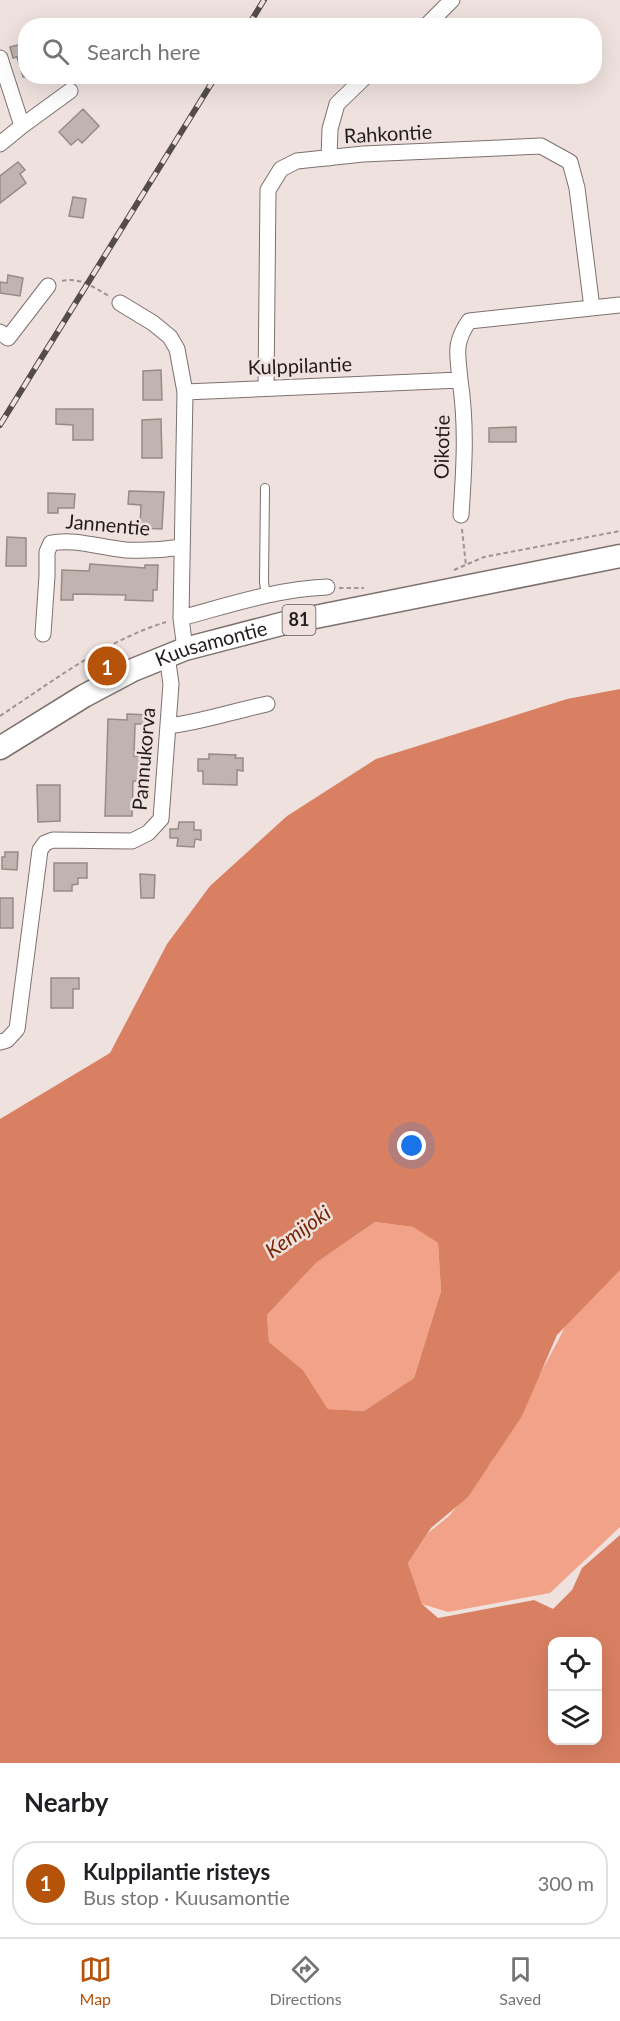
<!DOCTYPE html>
<html lang="en">
<head>
<meta charset="utf-8">
<style>
	body { margin:0; font-family:Lato,sans-serif; background:#f6f6f6; color:#202124 }
	.controls { position:absolute; right:18px; bottom:18px; display:grid; overflow:hidden; border-radius:12px; box-shadow:0 6px 24px #0002 }
	.controls button { width:54px; height:54px; display:grid; place-items:center; padding:0; border:0; border-bottom:2px solid #e0e0e0; background:#fff; color:#202124; font:30px sans-serif }
	.you { position:absolute; left:412px; top:1146px; width:21px; height:21px; margin:-15px; border:4px solid #fff; border-radius:50%; background:#1a73e8; box-shadow:0 0 0 9px #1a73e833 }
	.badge { display:grid; place-items:center; width:39px; height:39px; border-radius:50%; background:#b45309; color:#fff; font-size:20px; font-weight:700 }
	.pin { position:absolute; translate:-50% -50%; border:3px solid #fff; box-shadow:0 2px 6px #0006 }
	.list { margin:0; padding:0; list-style:none }
	h2 { display:flex; justify-content:space-between; align-items:center; height:78px; margin:0; padding:0 24px; font-size:26px }
	h2 small { font-size:20px; font-weight:400; color:#757577 }
	.list li { display:grid; grid-template-columns:39px 1fr auto; gap:18px; align-items:center; box-sizing:border-box; height:84px; margin:0 12px 12px; padding:0 12px; border:2px solid #e0e0e0; border-radius:24px }
	.list b { display:block; font-size:22px; white-space:nowrap }
	.list p { margin:0; font-size:20px; white-space:nowrap; color:#757577 }
	.list em { font-size:20px; font-style:normal; color:#757577 }
	.icon { flex:none; width:33px; height:33px; fill:none; stroke:currentColor; stroke-width:2; stroke-linecap:round; stroke-linejoin:round }
	.map { position:relative; flex:none; width:620px; height:1763px; overflow:hidden }
	.search { position:absolute; background:#fff; box-shadow:0 6px 24px #0002; left:18px; right:18px; top:18px; height:66px; display:flex; align-items:center; gap:15px; box-sizing:border-box; padding:0 21px; border-radius:24px; color:#757577; font-size:22px }
	.sheet { height:174px; background:#fff }
	nav { display:flex; justify-content:space-around; align-items:center; box-sizing:border-box; height:84px; border-top:2px solid #e0e0e0; background:#fff; font-size:16px; color:#757577 }
	nav a { display:grid; justify-items:center; gap:3px }
	nav .on { color:#b45309 }
	.map>svg:first-child { display:block }
	.green { fill:#f2a288 }
	.water { fill:#da8062; fill-rule:evenodd }
	.building { fill:#c1b4b0; stroke:#968b87; stroke-width:1.5 }
	.lines { fill:none; stroke-linecap:round; stroke-linejoin:round }
	.lane-casing { stroke:#7d716e; stroke-width:10 }
	.street-casing { stroke:#7d716e; stroke-width:17 }
	.primary-casing { stroke:#7d716e; stroke-width:25 }
	.path { stroke:#9e9491; stroke-width:2; stroke-dasharray:4.5 3; stroke-linecap:butt }
	.lane { stroke:#fff; stroke-width:8 }
	.street { stroke:#fff; stroke-width:15 }
	.primary { stroke:#fff; stroke-width:22 }
	.rail-casing { stroke:#534c4b; stroke-width:6 }
	.rail { stroke:#efe2de; stroke-width:4; stroke-dasharray:11; stroke-linecap:butt }
	.labels { text-anchor:middle; stroke-width:5; stroke-linejoin:round; paint-order:stroke }
	.shield { fill:#efe2de; stroke:#605856; stroke-width:1.5 }
	.shield-label { font-size:18px; font-weight:bold; fill:#221d1c }
	.street-label { font-size:20px; fill:#221d1c; stroke:#efe2de }
	.water-label { font-size:21px; font-style:italic; fill:#772606; stroke:#efe2de }
</style>
</head>
<body>
<div class="map">
<svg width="620" height="1763" viewBox="0 0 620 1763">
	<rect width="100%" height="100%" fill="#efe2de"/>
	<path class="green" d="M375,1222L413,1227L438,1243L441,1291L414,1378L364,1411L328,1409L303,1370L269,1342L267,1315L316,1263Z
		M620,1265V1527L550,1593L448,1612L422,1604L408,1563L428,1533L449,1516L491,1463L559,1339L578,1299Z"/>
	<path class="water" d="M620,689V1270L557,1335L522,1416L468,1497L431,1528L408,1563L422,1604L438,1618L534,1600L553,1609L572,1590L582,1568L620,1535V1763H0V1119L110,1053L167,944L210,886L287,816L376,759L567,699ZM375,1222L413,1227L438,1243L441,1291L414,1378L364,1411L328,1409L303,1370L269,1342L267,1315L316,1263ZM552,1642H598V1740H552Z"/>
	<path class="building" d="M26,43V77H23L17,57L13,58L10,47Z
		M83,109L99,126L82,143L78,139L71,145L59,132Z
		M18,162L25,170L20,174L26,183L0,203V176Z
		M73,197L86,199L83,218L69,216Z
		M8,275L23,278L20,296L0,293V282L7,283Z
		M161,370L162,400H143V371Z
		M56,409H93V440H73V425L56,424Z
		M161,419L162,458H142V420Z
		M516,427V442H489V428Z
		M129,491L164,492L162,529L140,528L141,505L128,504Z
		M48,493L75,494L74,508H58V513H48Z
		M7,537L26,538V566H6Z
		M90,564L145,568V565H158L157,590H153V601L125,600L126,595L73,594V600H61L62,570L89,571Z
		M127,714L151,715L150,724H135L134,756L149,757L148,781H133L132,816H105L108,719L127,720Z
		M209,754L236,755L235,758H243V771L237,770V785L203,784V771H198V759H209Z
		M37,785H60V821L38,822Z
		M179,822H194V830H201V840L195,839L194,847L177,846L178,838H170V829H178Z
		M5,852H18L17,870L2,869V857H5Z
		M54,863H87V878H78V884L72,885V891H54Z
		M140,874L155,875L154,898H141Z
		M0,898H13V928H0Z
		M51,978H79V989H73V1008H51Z"/>
	<g class="lines">
		<g class="lane-casing">
			<path id="lane" d="M265,488L264,582L266,596"/>
		</g>
		<g class="street-casing">
			<path id="street" d="M426,26L452,0
				M0,58L22,126L0,144
				M22,126L70,91
				M329,158L330,129L337,104L366,76
				M120,303L153,323L170,337L177,349L185,392L181,618L185,649
				M0,332L8,338L48,286
				M460,380C467,426 464,469 461,515
				M266,388L268,190L281,169L297,161L363,154L541,146L570,162L577,188L592,308
				M185,392L460,380C458,355 453,344 469,321L620,305
				M181,618C229,605 277,589 327,587
				M43,634L47,576V552L51,543C75,538 101,548 126,550C145,551 163,550 182,547
				M169,726C202,722 234,711 267,704
				M0,1042L7,1040L17,1029L40,850L45,843L53,840L132,841L148,833L161,819L171,684L167,656"/>
		</g>
		<g class="primary-casing">
			<g id="primary">
				<path id="s1" d="M0,748L84,696L133,670L185,649L285,623L620,556"/>
			</g>
		</g>
		<path class="path" d="M62,281C80,277 93,287 109,296
			M462,529L466,566
			M454,570L484,557L620,531
			M339,588H364
			M98,652L107,665
			M0,716C53,681 105,641 166,622"/>
		<use href="#lane" class="lane"/>
		<use href="#street" class="street"/>
		<use href="#primary" class="primary"/>
		<g class="rail-casing">
			<path id="rail" d="M248,26L264,0
				M0,425L216,76"/>
		</g>
		<use href="#rail" class="rail"/>
	</g>
	<g class="labels">
		<rect class="shield" x="282.5" y="605" width="33" height="30" rx="4.5"/>
		<g class="shield-label">
			<text x="299" y="626">81</text>
		</g>
		<g class="street-label">
			<text transform="translate(388 134) rotate(-3)" y="7">Rahkontie</text>
			<text transform="translate(300 366) rotate(-2)" y="7">Kulppilantie</text>
			<text transform="translate(442 447) rotate(-89)" y="7">Oikotie</text>
			<text transform="translate(108 525) rotate(5)" y="7">Jannentie</text>
			<text dy="7" stroke="none"><textPath href="#s1" startOffset="237">Kuusamontie</textPath></text>
			<text transform="translate(144 759) rotate(-85)" y="7">Pannukorva</text>
		</g>
		<g class="water-label">
			<text transform="translate(298 1232) rotate(-35)" y="7">Kemijoki</text>
		</g>
	</g>
</svg>
<div class="controls">
<button><svg class="icon" aria-label="locate" viewBox="0 0 24 24"><circle cx="12" cy="12" r="6"/><path d="M12 2v4M12 18v4M2 12h4M18 12h4"/></svg></button>
<button><svg class="icon" aria-label="layers" viewBox="0 0 24 24"><path d="M12 4l9 5-9 5-9-5zM3 14l9 5 9-5"/></svg></button>
</div>
<div class="you"></div>
<div class="pin badge" style="left:107px;top:666px">1</div>
<div class="search"><svg class="icon" aria-label="search" viewBox="0 0 24 24"><circle cx="10" cy="10" r="6"/><path d="M15 15l6 6"/></svg>Search here</div>
</div>
<section class="sheet">
<h2>Nearby<small></small></h2>
<ul class="list">
<li><span class="badge">1</span><div><b>Kulppilantie risteys</b><p>Bus stop · Kuusamontie</p></div><em>300 m</em></li>
</ul>
</section>
<nav>
<a class="on"><svg class="icon" aria-label="map" viewBox="0 0 24 24"><path d="M3 6l6-2 6 2 6-2v14l-6 2-6-2-6 2zM9 4v14M15 6v14"/></svg>Map</a>
<a><svg class="icon" aria-label="directions" viewBox="0 0 24 24"><path d="M12 3l9 9-9 9-9-9zM9 14v-3h6M13 9l2 2-2 2"/></svg>Directions</a>
<a><svg class="icon" aria-label="saved" viewBox="0 0 24 24"><path d="M7 4h10v16l-5-4-5 4z"/></svg>Saved</a>
</nav>
</body>
</html>
